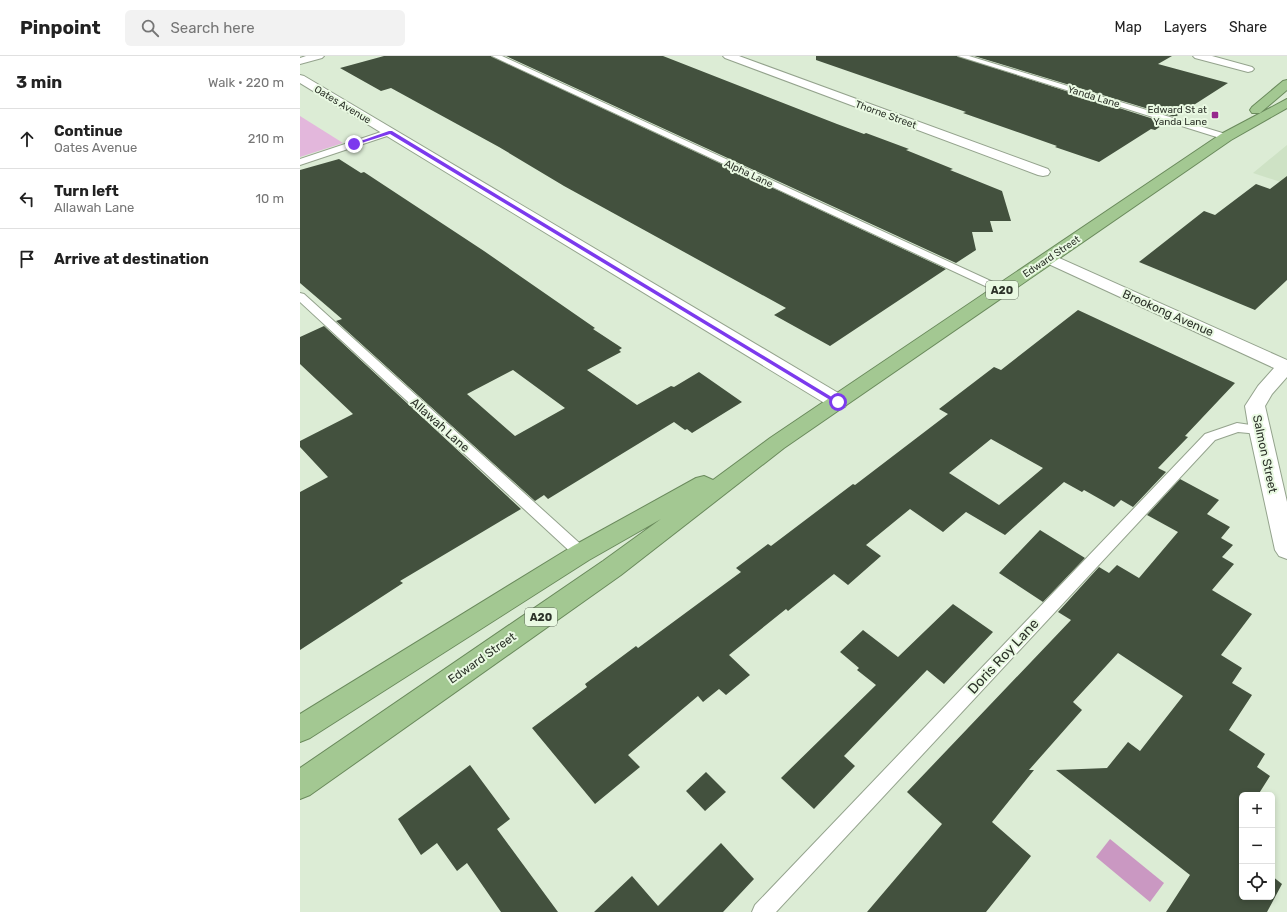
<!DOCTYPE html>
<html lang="en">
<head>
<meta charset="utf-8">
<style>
	body { margin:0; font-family:Rubik,sans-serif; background:#f2f2f2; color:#222 }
	.controls { position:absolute; right:12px; bottom:12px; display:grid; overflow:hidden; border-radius:6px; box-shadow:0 2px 6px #0003 }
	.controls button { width:36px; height:36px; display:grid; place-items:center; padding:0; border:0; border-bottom:1px solid #e0e0e0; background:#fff; color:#222; font:20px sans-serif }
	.stop { position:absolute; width:12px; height:12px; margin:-9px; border:3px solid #7c3aed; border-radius:50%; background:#fff }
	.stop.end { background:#7c3aed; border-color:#fff; box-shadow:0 1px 4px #0008 }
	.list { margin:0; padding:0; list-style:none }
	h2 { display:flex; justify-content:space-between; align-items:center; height:52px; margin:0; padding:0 16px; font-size:17px }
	h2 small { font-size:13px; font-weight:400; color:#767676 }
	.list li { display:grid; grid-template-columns:26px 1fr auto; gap:12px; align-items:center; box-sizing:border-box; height:60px; padding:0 16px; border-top:1px solid #e0e0e0 }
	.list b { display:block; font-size:15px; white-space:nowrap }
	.list p { margin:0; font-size:13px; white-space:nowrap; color:#767676 }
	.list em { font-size:13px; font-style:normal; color:#767676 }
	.icon { flex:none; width:22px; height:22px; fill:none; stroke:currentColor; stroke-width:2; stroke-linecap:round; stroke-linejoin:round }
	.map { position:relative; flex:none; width:987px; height:856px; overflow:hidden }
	header { display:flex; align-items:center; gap:24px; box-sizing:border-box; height:56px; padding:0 20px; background:#fff; border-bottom:1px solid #e0e0e0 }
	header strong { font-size:19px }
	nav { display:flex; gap:22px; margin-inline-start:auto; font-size:14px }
	.search { width:280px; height:36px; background:#f2f2f2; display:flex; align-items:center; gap:10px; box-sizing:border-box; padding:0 14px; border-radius:6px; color:#767676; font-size:15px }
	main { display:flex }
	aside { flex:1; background:#fff }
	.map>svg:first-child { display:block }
	.built { fill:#cee2c5 }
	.green { fill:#e3b7dc }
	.water { fill:#ca98c2 }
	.building { fill:#43513e; fill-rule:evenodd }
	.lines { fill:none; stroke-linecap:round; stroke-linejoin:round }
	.service-casing { stroke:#94a38d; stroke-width:2 }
	.minor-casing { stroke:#94a38d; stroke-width:2 }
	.trunk-casing { stroke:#6a8a5c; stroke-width:2 }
	.service { fill:#fff; fill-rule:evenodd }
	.minor { fill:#fff; fill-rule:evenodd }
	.trunk { fill:#a3c892; fill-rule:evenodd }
	.route { fill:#7c3aed }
	.poi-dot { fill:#972b8d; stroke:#e9f9e2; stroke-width:1.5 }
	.labels { text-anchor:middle; stroke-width:4; stroke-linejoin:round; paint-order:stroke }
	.far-street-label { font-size:10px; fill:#2c3229; stroke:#e9f9e2 }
	.far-poi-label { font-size:10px; fill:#2c3229; stroke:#e9f9e2; text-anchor:end }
	.shield { fill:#e9f9e2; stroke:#656e60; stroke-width:1 }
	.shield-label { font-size:11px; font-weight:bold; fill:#2c3229 }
	.street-label { font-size:12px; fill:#2c3229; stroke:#e9f9e2 }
	.near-street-label { font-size:14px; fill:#2c3229; stroke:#e9f9e2 }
</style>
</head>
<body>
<header>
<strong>Pinpoint</strong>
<div class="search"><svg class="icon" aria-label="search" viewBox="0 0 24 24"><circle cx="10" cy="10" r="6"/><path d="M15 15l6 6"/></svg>Search here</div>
<nav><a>Map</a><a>Layers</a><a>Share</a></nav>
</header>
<main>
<aside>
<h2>3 min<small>Walk · 220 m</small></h2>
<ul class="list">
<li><svg class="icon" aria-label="ahead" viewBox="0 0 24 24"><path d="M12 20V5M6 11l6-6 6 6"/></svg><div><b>Continue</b><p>Oates Avenue</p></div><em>210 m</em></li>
<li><svg class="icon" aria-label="left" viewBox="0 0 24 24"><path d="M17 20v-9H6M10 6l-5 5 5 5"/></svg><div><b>Turn left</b><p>Allawah Lane</p></div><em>10 m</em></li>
<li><svg class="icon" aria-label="arrive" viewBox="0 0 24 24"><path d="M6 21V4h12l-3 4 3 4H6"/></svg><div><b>Arrive at destination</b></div></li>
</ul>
</aside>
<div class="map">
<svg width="987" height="856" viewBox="0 0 987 856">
	<rect width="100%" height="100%" fill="#dcecd5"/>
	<path class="built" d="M987,89V128L953,117Z"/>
	<path class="green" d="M0,60L43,87L0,101Z"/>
	<path class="water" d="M810,783L864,827L850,846L796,801Z"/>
	<path class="building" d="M84,0H191L646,213L530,290L474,259L486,252L264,130L199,91L91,32L81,35L40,12Z
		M206,0H363L537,68L564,78L566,77L609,93L606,94L653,113L650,114L702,135L711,165H690L693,176H672L676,194L656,207Z
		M516,0H657L866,67L855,74L851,73L799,106L755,91L757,90L663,57L666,56L516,4Z
		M674,0H872L858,8L928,27L875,61Z
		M39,103L61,117L64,116L184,195L295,272L293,273L322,292L319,294L321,296L287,314L337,349L371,330L374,331L399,316L442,346L392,377L387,373L385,374L374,366L248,443L244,439L235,445L36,265L42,263L0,227V114ZM213,314L265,352L215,380L167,338Z
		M987,120V224L955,254L839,206L904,155L915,159L956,128L970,133Z
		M778,254L935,327L885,380L888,381L858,412L866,416L833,451L821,444L814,451L784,434L782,436L764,426L705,479L666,456L643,476L610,453L566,489L581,500L548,529L534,518L488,555L486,553L429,599L450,619L426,639L419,633L403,646L398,640L328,699L340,711L295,748L232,672L287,631L285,628L336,590L338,592L441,516L436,512L468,488L471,490L553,428L555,429L648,358L639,353L694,311L701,314ZM691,383L743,412L699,449L649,417Z
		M24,270L221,453L100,525L103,527L0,594V436L28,421L0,391V385L53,358L0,308V281Z
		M880,423L919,444L907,458L930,471L921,482L933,489L922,501L934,508L912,534L952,558L921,599L942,612L932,627L952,639L929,674L965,698L957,711L970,720L958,739H942V765L940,768L942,769V841H972V820L982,828L967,856H866L890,819L756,714L807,712L828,686L840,695L883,640L818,597L773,646L782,654L729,714H734L692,766L731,800L686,856H567L642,768L607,736L771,564L758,556L799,511L809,517L817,509L839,522L878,476L847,459Z
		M740,474L785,502L743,546L699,517Z
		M653,548L693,576L644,628L627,614L544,700L555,710L514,753L481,722L576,629L557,614L559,612L540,596L563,574L598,601Z
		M170,709L210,763L197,773L258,856H201L167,807L157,815L137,787L121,799L98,763Z
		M406,716L426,736L405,755L386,735Z
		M421,787L454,823L423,856H294L332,820L358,850Z"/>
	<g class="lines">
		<g class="service-casing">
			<path id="service" d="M192,0H202L706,232L707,234L706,236H698Z
				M658,0H669L929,79L930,81L926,84L923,83Z
				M87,74H90L94,76L93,78L0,109V103Z
				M0,237L4,238L286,493L289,497L286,501L281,503L276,501L0,246Z
				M937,367L964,371L966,374L964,377L959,378L938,376L915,384L476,856H452L455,849L905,378Z"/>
		</g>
		<g class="minor-casing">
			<path id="minor" d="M6,0H24L22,2L0,8V2Z
				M423,0H439L748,113L750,116L748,119L743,120L738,119L425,2Z
				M893,0H912L952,11L954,13L952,15L948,16L895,2Z
				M0,19L4,20L545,341L548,346L545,351L538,352L531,351L0,27Z
				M748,197L987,304V321L972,338L965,350L987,446V503L979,500L975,494L949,374L945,350L958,330L974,312L742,205L740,202L742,199Z"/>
		</g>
		<g class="trunk-casing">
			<path id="trunk" d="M987,24V34L960,57H952L950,54L952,51L983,25Z
				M987,43V52L931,84L484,392L321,519L10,739L0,743V712L303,505L361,463L289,504L10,682L0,686V658L273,490L396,422L404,420L413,424L470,382L921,78Z"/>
		</g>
		<use href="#service" class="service"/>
		<use href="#minor" class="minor"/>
		<use href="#trunk" class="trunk"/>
	</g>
	<path class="route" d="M89,75H92L540,346L535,347L90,78L55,89L52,88Z"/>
	<rect class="poi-dot" x="911" y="55" width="8" height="8" rx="2"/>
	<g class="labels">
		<g class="far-street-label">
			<text transform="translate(794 40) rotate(17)" y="4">Yanda Lane</text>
			<text transform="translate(43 48) rotate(31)" y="4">Oates Avenue</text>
			<text transform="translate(586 58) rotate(20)" y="4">Thorne Street</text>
			<text transform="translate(449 117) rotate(25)" y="4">Alpha Lane</text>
			<text transform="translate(751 200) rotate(-34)" y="4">Edward Street</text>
		</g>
		<g class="far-poi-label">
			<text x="907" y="57">Edward St at<tspan x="907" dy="12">Yanda Lane</tspan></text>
		</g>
		<g class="shield">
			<rect x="686" y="225" width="32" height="18" rx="3"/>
			<rect x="225" y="552" width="32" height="18" rx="3"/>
		</g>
		<g class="shield-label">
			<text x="702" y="238">A20</text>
			<text x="241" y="565">A20</text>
		</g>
		<g class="street-label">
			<text transform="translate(868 257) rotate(24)" y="4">Brookong Avenue</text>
			<text transform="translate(140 369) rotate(42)" y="4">Allawah Lane</text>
			<text transform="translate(965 398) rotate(78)" y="4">Salmon Street</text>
			<text transform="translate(182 602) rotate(-35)" y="4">Edward Street</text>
		</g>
		<g class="near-street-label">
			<text transform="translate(703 600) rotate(-47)" y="5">Doris Roy Lane</text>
		</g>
	</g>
</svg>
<div class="controls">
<button>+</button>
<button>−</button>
<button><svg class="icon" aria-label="locate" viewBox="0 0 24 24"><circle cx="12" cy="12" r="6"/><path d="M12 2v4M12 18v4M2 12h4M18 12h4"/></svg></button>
</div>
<div class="stop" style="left:538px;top:346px"></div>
<div class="stop end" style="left:54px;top:88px"></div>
</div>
</main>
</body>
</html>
